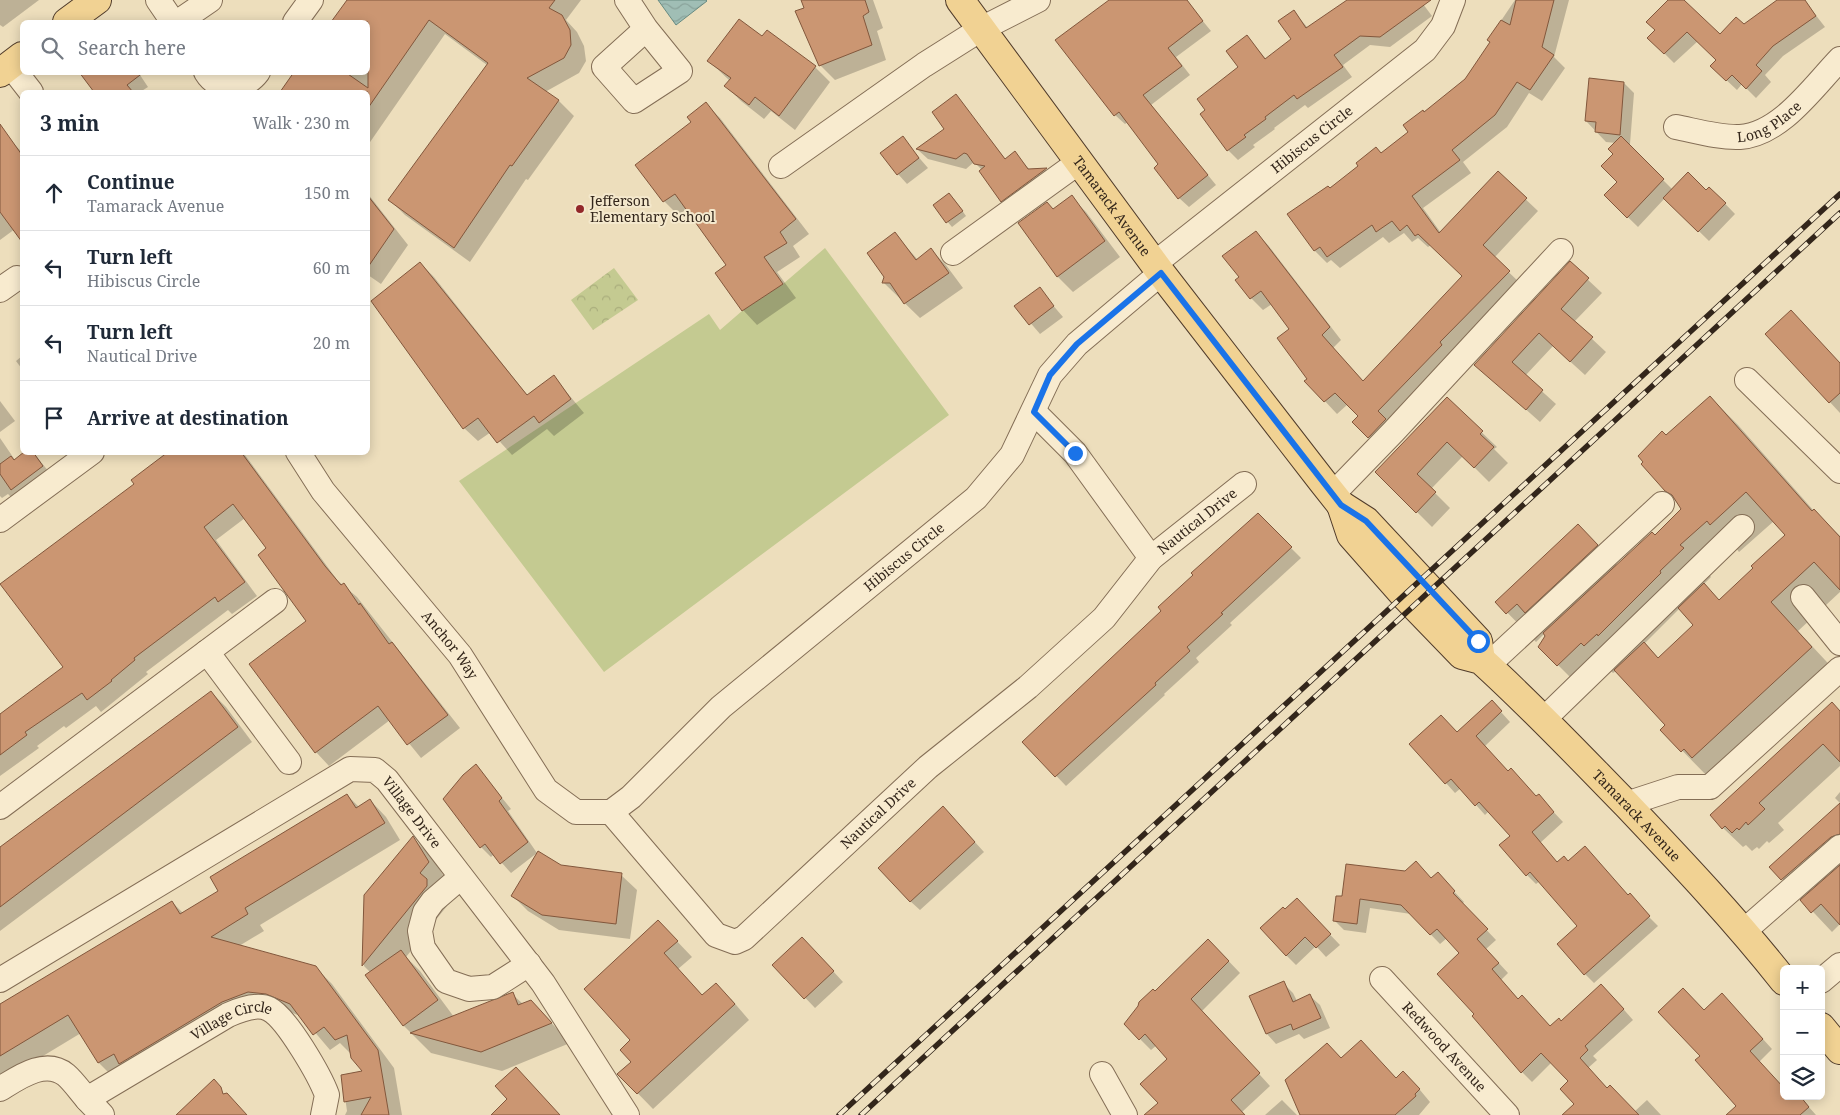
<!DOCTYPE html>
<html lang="en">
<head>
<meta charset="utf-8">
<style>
	body { margin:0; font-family:"Noto Serif",serif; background:#f6f6f7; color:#1f2937 }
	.controls { position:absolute; right:15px; bottom:15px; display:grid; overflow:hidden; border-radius:8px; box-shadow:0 2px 12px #0003 }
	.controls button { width:45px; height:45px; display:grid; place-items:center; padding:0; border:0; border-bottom:1px solid #e0e1e3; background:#fff; color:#1f2937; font:25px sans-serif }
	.stop { position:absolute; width:15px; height:15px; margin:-11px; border:4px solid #1a73e8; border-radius:50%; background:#fff }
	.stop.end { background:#1a73e8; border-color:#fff; box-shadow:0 1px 5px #0008 }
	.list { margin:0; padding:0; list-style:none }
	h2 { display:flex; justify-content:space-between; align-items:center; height:65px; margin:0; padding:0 20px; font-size:21px }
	h2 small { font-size:16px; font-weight:400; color:#747a83 }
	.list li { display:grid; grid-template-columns:32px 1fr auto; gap:15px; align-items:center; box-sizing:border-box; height:75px; padding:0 20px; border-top:1px solid #e0e1e3 }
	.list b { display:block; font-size:19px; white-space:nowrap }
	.list p { margin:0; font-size:16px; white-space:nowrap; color:#747a83 }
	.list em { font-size:16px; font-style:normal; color:#747a83 }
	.icon { flex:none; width:28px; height:28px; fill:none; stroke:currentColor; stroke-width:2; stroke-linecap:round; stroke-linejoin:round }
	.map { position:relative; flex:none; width:1840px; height:1115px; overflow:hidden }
	.search { position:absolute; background:#fff; box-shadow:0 2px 12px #0003; left:20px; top:20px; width:350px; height:55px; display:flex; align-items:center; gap:12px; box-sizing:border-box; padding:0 18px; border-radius:8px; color:#747a83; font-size:19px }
	.panel { position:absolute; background:#fff; box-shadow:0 2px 12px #0003; left:20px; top:90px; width:350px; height:365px; border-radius:8px }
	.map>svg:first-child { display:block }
	.green { fill:#c4ca91 }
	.park { fill:url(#park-crowns) }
	.water { fill:url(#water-waves); stroke:#688b82 }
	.shadow { fill:#0003; fill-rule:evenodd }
	.building { fill:#cb9672; stroke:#82573c }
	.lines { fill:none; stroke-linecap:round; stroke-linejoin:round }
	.minor-casing { stroke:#846e56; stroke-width:26 }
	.major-casing { stroke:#513c2b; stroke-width:30 }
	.minor { stroke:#f8ebcf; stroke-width:24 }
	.major { stroke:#f1d293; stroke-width:28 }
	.rail-casing { stroke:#33261b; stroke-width:5.5 }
	.rail { stroke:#f4e8cc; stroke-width:4; stroke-dasharray:11; stroke-linecap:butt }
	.route { stroke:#1a73e8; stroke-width:6 }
	.poi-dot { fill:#922729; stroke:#f4e8cc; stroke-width:2 }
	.labels { text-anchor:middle; stroke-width:4; stroke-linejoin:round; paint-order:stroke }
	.street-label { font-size:14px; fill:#33261b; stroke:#f4e8cc }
	.poi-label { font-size:14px; fill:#33261b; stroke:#f4e8cc; text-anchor:start }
</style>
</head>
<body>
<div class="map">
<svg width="1840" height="1115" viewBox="0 0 1840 1115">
	<defs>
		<pattern id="park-crowns" width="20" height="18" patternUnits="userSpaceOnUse" patternTransform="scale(1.25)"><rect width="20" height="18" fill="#c4ca91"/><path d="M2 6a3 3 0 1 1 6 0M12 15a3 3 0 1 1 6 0" fill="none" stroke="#a9ad7c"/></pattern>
		<pattern id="water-waves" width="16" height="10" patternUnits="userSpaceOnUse" patternTransform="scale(1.25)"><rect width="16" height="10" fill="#a0beb5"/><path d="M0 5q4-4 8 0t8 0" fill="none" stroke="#8aa39b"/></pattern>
	</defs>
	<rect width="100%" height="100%" fill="#eddebc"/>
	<path class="green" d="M825,248L949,415L604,672L459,481L709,314L720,330L742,311L783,284Z"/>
	<path class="park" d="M614,268L638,300L593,330L571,300Z"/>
	<path class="water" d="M658,0H706L707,1L676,25Z"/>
	<path class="shadow" d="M0,0H39L3,27L0,25Z
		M348,0H581L566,20L577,32L584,46L586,61L579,73L545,92L559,101L574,116L528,180L526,179L470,262L405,215L390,200L487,65L445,34L368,145V92H282L296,72H368V22H332Z
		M802,0H873L883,28L877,31L886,60L835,80L820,65Z
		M1110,0H1177L1188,3L1211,31L1176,57L1190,75L1151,105L1216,185L1189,207L1179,198L1160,164L1128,122L1125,124L1115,115Z
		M1349,0H1420L1432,16L1390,47L1370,45L1343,65L1352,77L1308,108L1305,105L1274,128L1275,129L1253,145L1255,147L1238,160L1228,150L1207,110L1240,67L1247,37L1267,60L1293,39L1294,12L1308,28Z
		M1515,0H1569L1554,57L1565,68L1542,101L1529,93L1507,127L1463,162L1471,173L1423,208L1441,233L1498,173L1538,211L1494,258L1521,284L1381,449L1354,422L1360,416L1348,404L1337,414L1306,381L1308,379L1291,329L1272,304L1263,310L1251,298L1241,277L1256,233L1268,245L1341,340L1333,348L1364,382L1464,276L1431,245L1428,247L1418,238L1412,242L1404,233L1389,243L1383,237L1340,268L1331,260L1327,263L1315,251L1289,214L1382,154L1410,132L1424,113L1466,80L1491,43L1488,40Z
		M1670,0H1683L1720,36L1744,25L1778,0H1804L1825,27L1783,56L1765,75L1771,82L1756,98L1742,84L1737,90L1722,76L1718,60L1698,41L1674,63L1659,48L1656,30Z
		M762,38L815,67L830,82L795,130L771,111L764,119L741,101L726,86L730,81L709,61Z
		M81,72H138L148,87L140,92H96Z
		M1624,83L1634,93L1630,144H1627L1673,190L1706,192L1710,188L1735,214L1709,241L1665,198L1638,227L1605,195L1618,182L1615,154L1616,143L1606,142L1586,121Z
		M956,96L1006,160L1015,153L1030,170H1046L1055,179L1012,211L1002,201L982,170L974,162L966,169L928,159L918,150L946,129Z
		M706,104L720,118L809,234L793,246L800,257L777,272L796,298L757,325L743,310L717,273L728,265L687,209L678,215L664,201L693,123Z
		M0,131L22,152V238L15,229L0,240Z
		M902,138L928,168L907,184L898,174Z
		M368,194L408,245L381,284L368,275Z
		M1071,197L1086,212L1120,257L1073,292L1058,277L1020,223L1054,210Z
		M954,199L966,216L952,227L934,206Z
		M895,234L918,260L931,250L946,265L963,288L920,318L884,283Z
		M420,263L434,277L528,396L554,377L584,413L554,436L547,429L512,455L491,432L478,441L464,428Z
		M1570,263L1602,293L1574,322L1606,352L1585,375L1553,346L1525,376L1556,404L1540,422L1476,365Z
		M1039,289L1063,317L1040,334L1016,306Z
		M1767,334L1819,341L1840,363V413Z
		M22,356V369L16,361Z
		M1710,397L1738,425L1814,511L1840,536V592L1798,631L1839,675L1710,779L1662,730L1667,725L1616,671L1613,673L1610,670L1586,693L1558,665L1545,633L1536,642L1497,602L1578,526L1618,566L1655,537L1683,510L1666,490V437ZM1774,521L1787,535L1720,601L1704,584L1711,577L1708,573L1736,548L1739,552ZM1680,608L1695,625L1659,659L1645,643Z
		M1447,399L1497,447L1494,449L1508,463L1489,482L1463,456L1431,489L1450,508L1432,527L1377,472Z
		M0,401L15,421L0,432Z
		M0,438L15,460L33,452L57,482L16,502L8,494L2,498L0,496Z
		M170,452H246L245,455L338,581L357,597L460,728L421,758L390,720L329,766L316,752L251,664L308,621L268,549L245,518L216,540L257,596L232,614L228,610L146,672L148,674L101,712L96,706L66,728L64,726L37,746L39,748L0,776V715L65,667L136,485Z
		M1258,515L1301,558L1230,623L1232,625L1196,658L1199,662L1164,694L1165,695L1066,786L1024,742L1163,611Z
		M211,692L226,707L252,742L0,931V850Z
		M1492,702L1510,722L1485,746L1508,772L1548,806L1563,822L1540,843L1558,863H1568L1628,896L1658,926L1594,983L1585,974L1579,926L1540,881L1536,884L1527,875L1511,836L1489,811L1485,815L1461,788L1455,793L1411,744L1457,733Z
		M1840,710V766L1778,823L1784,830L1769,843L1767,841L1759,849L1757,847L1752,851L1746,845L1743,847L1723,828Z
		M476,766L511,809L508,811L537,853L511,873L494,854L491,857L481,847Z
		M1840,792V803L1835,798Z
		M347,795L359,807L370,800L386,817L400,840L260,925L264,931L239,946L315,967L332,984L394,1068L402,1115H345L347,1111L342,1076L364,1072L351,1054L340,1043L330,1050L302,1017L286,1010L265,1008L115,1079L99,1063L81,1033L0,1082V1005L172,902L183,913L220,891Z
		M1840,804V924L1832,932L1771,867Z
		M953,818L984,852L920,910L910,901Z
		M413,838L432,857L448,883L447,906L406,957L420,971L454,1017L512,994L523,1004L531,1001L570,1043L502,1071L431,1053L404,1026L367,976L371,973L364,966L365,895Z
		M561,867L621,875L637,890L630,939L559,930L528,911L513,896Z
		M1432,879L1447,884L1464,902L1462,904L1496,940L1486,949L1508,973L1501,980L1519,1000L1551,1028L1611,995L1633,1020L1593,1056L1597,1060L1588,1068L1607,1089L1634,1112L1647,1100L1661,1115H1564L1576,1105L1570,1082L1552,1062L1532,1082L1522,1072L1476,1014L1461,953L1447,938L1440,944L1411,914L1370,908L1366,933L1344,930L1334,920L1337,897Z
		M1297,900L1340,945L1326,957L1316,946L1296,965L1286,955L1285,911Z
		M673,937L692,957L678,969L703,996L731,999L749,1020L653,1109L619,1074L632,1062V1040L586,989Z
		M812,948L843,982L815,1008L774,965Z
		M1220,952L1240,973L1202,1011L1270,1086L1242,1112L1244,1115H1161L1159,1103L1169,1059L1157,1045L1151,1050L1140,1039L1155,992Z
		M1283,983L1293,993L1297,1001L1310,996L1320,1005L1330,1028L1304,1039L1299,1034L1276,1044L1267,1034Z
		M1732,1005L1772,1049L1759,1062L1784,1096H1799L1816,1115H1736L1738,1106L1702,1056L1704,1012Z
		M1341,1059L1415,1084L1430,1102L1419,1115H1301Z
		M1282,1100L1297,1115H1265Z"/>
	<path class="building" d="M347,0H555L549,8L562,15L570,30L571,45L564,58L527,78L559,100L512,166L510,165L454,248L388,200L488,63L429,20L368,108V92H280L294,72H345L368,88V22H331Z
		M801,0H865L869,12L863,16L872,45L819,66L795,11L804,8Z
		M1109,0H1187L1203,21L1168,48L1182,66L1143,95L1208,175L1178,199L1154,168L1158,164L1119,112L1114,116L1055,40Z
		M1347,0H1431L1380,37L1360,36L1334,55L1343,67L1297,99L1294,95L1265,117L1266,119L1244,135L1246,137L1227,151L1200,114L1205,110L1197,99L1238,67L1226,51L1247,35L1265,59L1291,39L1278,21L1294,10L1306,28Z
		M1516,0H1554L1542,47L1554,55L1530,90L1517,82L1495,115L1452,150L1460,160L1412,196L1439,233L1498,171L1527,198L1483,245L1510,271L1440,342L1442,345L1378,411L1386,419L1368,438L1352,422L1358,416L1335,393L1324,402L1304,381L1307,379L1277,338L1289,329L1261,291L1250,299L1235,280L1239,277L1222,256L1256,231L1330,327L1322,335L1363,381L1462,276L1418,234L1415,236L1407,225L1400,231L1392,221L1376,232L1372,225L1327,257L1320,247L1314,251L1287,214L1328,186L1330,188L1358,166L1356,163L1376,147L1381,153L1408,132L1403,125L1423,110L1424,112L1465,79L1490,42L1487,40L1501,20L1510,25Z
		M1668,0H1684L1720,34L1736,17L1744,24L1777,0H1805L1816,16L1773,46L1756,65L1762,71L1746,89L1732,75L1726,81L1710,66L1716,60L1687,32L1664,54L1647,38L1655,30L1646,22Z
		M739,19L762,36L767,30L816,66L779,116L755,97L749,105L724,86L731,78L707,61Z
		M79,72H144L127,85L133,92H94Z
		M1589,78L1624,82L1620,135L1595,132L1596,122L1585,121Z
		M956,94L1005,159L1015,151L1028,169L1047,168L1001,202L979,171L985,166L974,164L967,154L964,153L956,159L916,149L944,129L932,112Z
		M706,102L796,219L780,232L787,243L764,257L783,284L742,311L715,273L726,265L675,194L663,202L635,165L691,122L687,117Z
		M0,124L22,155V242L0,212Z
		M903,136L919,158L897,175L880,153Z
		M1621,136L1664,179L1627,218L1604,195L1617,182L1601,166L1613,154L1608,149Z
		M1688,172L1706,190L1709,187L1726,203L1698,232L1663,198Z
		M949,193L963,211L946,223L933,205Z
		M1072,195L1105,241L1057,277L1018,223L1047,202L1053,209Z
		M368,196L394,229L368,267Z
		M895,232L916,260L931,248L949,273L904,304L890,283H882L884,277L867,253Z
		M1570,261L1589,278L1561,309L1593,337L1570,362L1539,333L1512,362L1543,390L1526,410L1474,365Z
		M420,262L527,395L554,375L571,399L539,423L534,416L497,443L478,418L463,429L371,301Z
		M1040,287L1054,306L1029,325L1014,306Z
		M1791,310L1840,363V393L1829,403L1765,334Z
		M1710,396L1812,511L1814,509L1840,537V590L1814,562L1771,602L1812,647L1692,758L1684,749L1681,752L1660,730L1665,725L1614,670L1644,642L1658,658L1693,625L1678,608L1704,583L1719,600L1753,568L1751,566L1785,535L1746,492L1710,525L1707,521L1680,545L1684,548L1660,571L1661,573L1598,636L1597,634L1584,646L1581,643L1557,666L1538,647L1545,636L1543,633L1652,532L1655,535L1681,509L1672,495L1665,491L1641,464L1643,462L1638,456L1662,431L1666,435Z
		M1447,397L1483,431L1480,434L1494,447L1474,468L1447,442L1417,474L1436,492L1416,513L1375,472Z
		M24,452H33L43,466L11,490L0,474V464L11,456L14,460Z
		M168,452H241L325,566L341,585L344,583L359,605L360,603L389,644L392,642L448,715L407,745L378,706L315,753L249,664L306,621L258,555L266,548L233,504L204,527L245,582L218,602L215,597L134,658L135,660L111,680L112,681L87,700L82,693L25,732L27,735L0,755V714L63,667L0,584L134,484L131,480Z
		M1258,513L1292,547L1221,613L1223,614L1187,647L1190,651L1155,683L1156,685L1055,777L1022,742L1161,611L1158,607L1193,575L1191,573Z
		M1578,524L1598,545L1525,613L1517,604L1506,614L1495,602Z
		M211,691L238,727L0,907V847Z
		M1492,700L1502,711L1476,736L1508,771L1511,768L1536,796L1539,794L1554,812L1532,832L1557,862L1564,856L1568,861L1585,846L1628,895L1630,893L1650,916L1584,975L1557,944L1577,926L1530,872L1526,876L1499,845L1510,836L1479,802L1475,806L1451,779L1445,784L1409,744L1441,715L1457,732Z
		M1832,702L1840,711V762L1823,744L1759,803L1765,809L1748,825L1746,822L1739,830L1737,828L1732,833L1725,826L1722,829L1710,815Z
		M476,764L502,798L499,801L528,842L500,864L485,844L480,848L443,799L463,775Z
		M347,794L356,808L370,799L385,823L245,908L248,914L211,937L316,966L378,1050L389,1115H361L371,1097L344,1102L341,1075L362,1071L351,1058L347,1035L335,1040L324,1027L313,1035L290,1004L266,994L248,992L222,1002L119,1064L114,1054L98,1063L68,1015L0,1056V1004L172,901L180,914L218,891L210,877Z
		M1840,803V834L1831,837L1781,880L1769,867Z
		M943,806L975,842L910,902L878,868Z
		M413,836L429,862L420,873L427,879V886L362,966L364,895Z
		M538,851L561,865L622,873L616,924L542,915L511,896Z
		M1416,861L1431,878L1438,872L1455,891L1453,893L1488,929L1477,939L1499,963L1492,969L1518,999L1522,995L1550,1026L1559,1018L1561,1021L1601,984L1624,1009L1585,1046L1588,1050L1580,1058L1607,1088L1610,1085L1639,1115H1562L1574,1104L1560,1089L1568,1081L1541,1053L1521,1073L1472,1016L1474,1014L1437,974L1459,953L1437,929L1430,935L1401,905L1360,899L1357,924L1333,921L1336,896H1342L1346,864L1405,871Z
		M1840,865V925L1821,904L1811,913L1800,900Z
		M1297,898L1331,934L1316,948L1305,937L1286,956L1260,928L1283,907L1285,909Z
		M658,920L678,941L664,953L702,995L716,983L735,1004L637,1094L617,1074L631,1062L620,1050L630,1040L584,989Z
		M802,937L834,971L804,999L772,965Z
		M1208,939L1229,961L1191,999L1260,1073L1231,1100L1245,1115H1144L1158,1103L1140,1084L1167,1059L1145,1034L1139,1040L1124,1024L1138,1006L1139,1002L1153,989L1155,991Z
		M401,950L438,1000L403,1026L365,975Z
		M1284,981L1293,1002L1310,994L1321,1018L1293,1030L1291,1024L1266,1034L1249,996Z
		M1683,988L1704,1010L1722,993L1763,1039L1750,1051L1784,1088V1096H1800L1809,1107L1800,1115H1726L1736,1106L1695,1060L1700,1056L1658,1012Z
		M513,992L518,1005L531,1000L552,1023L481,1052L410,1033Z
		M1361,1040L1396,1078L1403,1071L1420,1089L1415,1094L1416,1096L1395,1115H1300L1285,1080L1327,1043L1341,1058Z
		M516,1067L560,1115H491L507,1099L495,1086Z
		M214,1079L221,1087L223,1094L227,1093L247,1115H176Z"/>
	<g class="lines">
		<g class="minor-casing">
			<g id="minor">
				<path d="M158,0L173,22"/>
				<path d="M627,0L646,29L680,71L634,101L604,67L646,29"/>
				<path d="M178,22L210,0"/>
				<path d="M295,22L311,0"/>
				<path d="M10,65L31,92"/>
				<path d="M206,72C218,92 244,91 258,72"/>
				<path id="s1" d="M1676,127C1696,131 1720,138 1740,137C1781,134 1813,87 1840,59"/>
				<path d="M781,166L924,65L981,29L1038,0"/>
				<path d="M953,253L1079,162"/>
				<path id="s2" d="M1154,264L1425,50L1443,26L1453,0"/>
				<path d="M0,290L17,278"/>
				<path d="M1747,380L1840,471"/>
				<path d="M1034,412L1075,453L1151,558"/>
				<path id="s3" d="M298,452L323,491L460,655L546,790L576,812H611"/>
				<path d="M1332,495L1394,431L1561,251"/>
				<path d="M0,520L92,452"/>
				<path d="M1803,597L1840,643"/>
				<path d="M207,652L289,762"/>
				<path d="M1487,666L1662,504"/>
				<path d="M1543,720L1742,527"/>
				<path d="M1626,804L1678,787H1710L1840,669"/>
				<path d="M0,807L275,601"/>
				<path id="s4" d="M611,812L716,935L735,942L744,938L928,767L1028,687L1104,618L1151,558L1244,484"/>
				<path id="s5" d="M611,812L631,797L721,707L976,498L1012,455L1050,375L1077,344L1161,273"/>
				<path d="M461,877L433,901L425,912L420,931L423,948L446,981L469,989L493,987L529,964"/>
				<path d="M1744,931L1840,847"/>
				<path id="s6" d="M1382,979L1507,1115"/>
				<path id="s7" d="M0,980L350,769L375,770L387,780L543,983L627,1115"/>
				<path d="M1821,981L1840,965"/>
				<path d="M1102,1074L1125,1115"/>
				<path d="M0,1089C18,1078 45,1058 66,1075C73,1081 80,1091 87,1099"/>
				<path id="s8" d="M102,1115L87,1099L228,1015C239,1010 257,1003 269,1009C287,1018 320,1076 327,1095L323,1115"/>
			</g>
		</g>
		<g class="major-casing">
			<g id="major">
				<path id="s9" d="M960,0L1161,273L1322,481L1341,505L1366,521L1478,641L1481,660"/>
				<path d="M67,22L97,0"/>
				<path d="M0,73L22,56"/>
				<path id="s10" d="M1341,505L1351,535L1404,595L1462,655L1481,660C1532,706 1579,756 1627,805C1681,862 1735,919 1784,981"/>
				<path d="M1821,1027L1840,1050"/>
			</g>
		</g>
		<use href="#minor" class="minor"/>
		<use href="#major" class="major"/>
		<g class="rail-casing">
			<path id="rail" d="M839,1115L1840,194
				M861,1115L1840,213"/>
		</g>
		<use href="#rail" class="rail"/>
	</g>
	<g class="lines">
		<path class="route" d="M1075,453L1034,412L1050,375L1077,344L1161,273L1341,505L1366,521L1478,641"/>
	</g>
	<circle class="poi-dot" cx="580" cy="209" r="5"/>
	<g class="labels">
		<g class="street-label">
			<text dy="5" stroke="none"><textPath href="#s1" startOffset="98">Long Place</textPath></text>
			<text dy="5" stroke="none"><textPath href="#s2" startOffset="201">Hibiscus Circle</textPath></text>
			<text dy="5" stroke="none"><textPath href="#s9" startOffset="256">Tamarack Avenue</textPath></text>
			<text dy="5" stroke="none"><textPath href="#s4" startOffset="809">Nautical Drive</textPath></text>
			<text dy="5" stroke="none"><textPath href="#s5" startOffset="389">Hibiscus Circle</textPath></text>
			<text dy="5" stroke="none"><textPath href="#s3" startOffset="246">Anchor Way</textPath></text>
			<text dy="5" stroke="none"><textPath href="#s7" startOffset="490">Village Drive</textPath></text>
			<text dy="5" stroke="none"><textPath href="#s4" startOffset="375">Nautical Drive</textPath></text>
			<text dy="5" stroke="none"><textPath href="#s10" startOffset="435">Tamarack Avenue</textPath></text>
			<text dy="5" stroke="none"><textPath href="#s8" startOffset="188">Village Circle</textPath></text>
			<text dy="5" stroke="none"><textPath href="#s6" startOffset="92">Redwood Avenue</textPath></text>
		</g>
		<g class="poi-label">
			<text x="590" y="206">Jefferson<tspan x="590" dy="16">Elementary School</tspan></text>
		</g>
	</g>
</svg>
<div class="controls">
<button>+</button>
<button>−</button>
<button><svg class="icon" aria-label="layers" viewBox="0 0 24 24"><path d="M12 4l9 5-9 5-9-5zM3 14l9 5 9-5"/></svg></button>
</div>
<div class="stop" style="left:1478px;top:641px"></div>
<div class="stop end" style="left:1075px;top:453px"></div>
<div class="search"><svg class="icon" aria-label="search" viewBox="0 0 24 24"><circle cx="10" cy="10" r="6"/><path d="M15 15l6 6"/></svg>Search here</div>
<section class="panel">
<h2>3 min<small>Walk · 230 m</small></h2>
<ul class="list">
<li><svg class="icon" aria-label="ahead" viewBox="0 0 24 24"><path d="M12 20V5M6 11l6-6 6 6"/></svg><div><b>Continue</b><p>Tamarack Avenue</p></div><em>150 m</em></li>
<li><svg class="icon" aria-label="left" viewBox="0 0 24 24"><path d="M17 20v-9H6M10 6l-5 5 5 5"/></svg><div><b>Turn left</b><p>Hibiscus Circle</p></div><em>60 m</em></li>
<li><svg class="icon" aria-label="left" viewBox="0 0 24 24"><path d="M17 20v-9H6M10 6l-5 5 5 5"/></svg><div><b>Turn left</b><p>Nautical Drive</p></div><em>20 m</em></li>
<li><svg class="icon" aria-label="arrive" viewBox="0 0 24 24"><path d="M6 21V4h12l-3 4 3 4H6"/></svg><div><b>Arrive at destination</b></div></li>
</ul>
</section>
</div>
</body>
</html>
